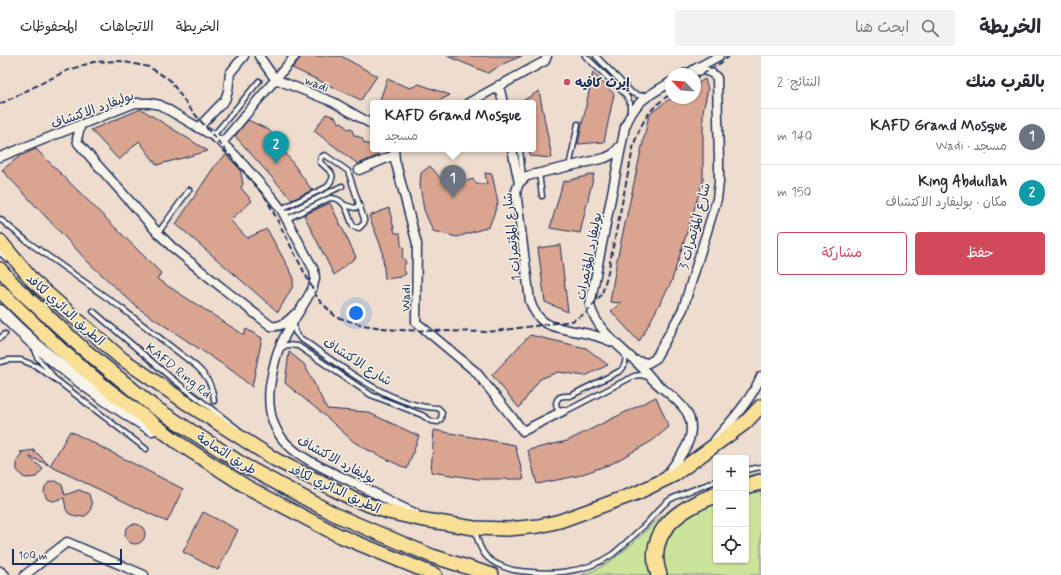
<!DOCTYPE html>
<html lang="ar">
<head>
<meta charset="utf-8">
<style>
	body { margin:0; font-family:Mynerve,"Playpen Sans Arabic",sans-serif; background:#f2f2f3; color:#2b2b33; direction:rtl }
	.controls { position:absolute; right:12px; bottom:12px; display:grid; overflow:hidden; border-radius:4px; box-shadow:0 1px 3px #0004 }
	.controls button { width:36px; height:36px; display:grid; place-items:center; padding:0; border:0; border-bottom:1px solid #e1e1e2; background:#fff; color:#2b2b33; font:20px sans-serif }
	.compass { position:absolute; left:665px; top:12px; width:36px; height:36px; border-radius:50%; background:#fff; box-shadow:0 1px 3px #0004; rotate:295deg }
	.scale { position:absolute; left:12px; bottom:10px; width:110px; box-sizing:border-box; padding-left:4px; border:2px solid #1b2f5e; border-top:0; font-size:11px; line-height:14px; white-space:nowrap; color:#1b2f5e; -webkit-text-stroke:3px #f7f3e8; paint-order:stroke }
	.you { position:absolute; left:356px; top:257px; width:14px; height:14px; margin:-10px; border:3px solid #fff; border-radius:50%; background:#1a73e8; box-shadow:0 0 0 6px #1a73e833 }
	.badge { display:grid; place-items:center; width:26px; height:26px; border-radius:50%; background:#d1495b; color:#fff; font-size:13px; font-weight:700 }
	.pin { position:absolute; translate:-50% -33px; filter:drop-shadow(0 1px 2px #0008) }
	.pin::after { content:''; position:absolute; top:21px; width:14px; height:12px; background:inherit; clip-path:polygon(0 0,100% 0,50% 100%) }
	.popup { position:absolute; left:370px; top:44px; width:166px; height:52px; box-sizing:border-box; display:grid; place-content:center; border-radius:4px; background:#fff; filter:drop-shadow(0 1px 3px #0005); font-size:13px; white-space:nowrap; color:#7c7c81 }
	.popup b { font-size:15px; color:#2b2b33 }
	.popup::after { content:''; position:absolute; left:50%; top:100%; margin-left:-8px; border:8px solid transparent; border-top-color:#fff }
	.list { margin:0; padding:0; list-style:none }
	h2 { display:flex; justify-content:space-between; align-items:center; height:52px; margin:0; padding:0 16px; font-size:17px }
	h2 small { font-size:13px; font-weight:400; color:#7c7c81 }
	.list li { display:grid; grid-template-columns:26px 1fr auto; gap:12px; align-items:center; box-sizing:border-box; height:56px; padding:0 16px; border-top:1px solid #e1e1e2 }
	.list b { display:block; font-size:15px; white-space:nowrap }
	.list p { margin:0; font-size:13px; white-space:nowrap; color:#7c7c81 }
	.list em { font-size:13px; font-style:normal; color:#7c7c81 }
	.actions { display:flex; gap:8px; padding:12px 16px }
	.actions a { flex:1; padding:9px 0; border:1px solid #d1495b; border-radius:4px; text-align:center; font-size:14px; color:#d1495b }
	.actions .main { background:#d1495b; color:#fff }
	.icon { flex:none; width:22px; height:22px; fill:none; stroke:currentColor; stroke-width:2; stroke-linecap:round; stroke-linejoin:round }
	.map { position:relative; flex:none; width:761px; height:519px; overflow:hidden; direction:ltr }
	header { display:flex; align-items:center; gap:24px; box-sizing:border-box; height:56px; padding:0 20px; background:#fff; border-bottom:1px solid #e1e1e2 }
	header strong { font-size:19px }
	nav { display:flex; gap:22px; margin-inline-start:auto; font-size:14px }
	.search { width:280px; height:36px; background:#f2f2f3; display:flex; align-items:center; gap:10px; box-sizing:border-box; padding:0 14px; border-radius:4px; color:#7c7c81; font-size:15px }
	main { display:flex }
	aside { flex:1; background:#fff }
	.map>svg:first-child { display:block }
	.green { fill:#cbe49a; stroke:#738a7c }
	.building { fill:#daa590; stroke:#1b2f5e }
	.lines { fill:none; stroke-linecap:round; stroke-linejoin:round }
	.lane-casing { stroke:#1b2f5e; stroke-width:7 }
	.street-casing { stroke:#1b2f5e; stroke-width:11 }
	.secondary-casing { stroke:#1b2f5e; stroke-width:15 }
	.primary-casing { stroke:#1b2f5e; stroke-width:16 }
	.highway-casing { stroke:#1b2f5e; stroke-width:18 }
	.lane { stroke:#f7f3e8; stroke-width:4 }
	.street { stroke:#f7f3e8; stroke-width:8 }
	.secondary { stroke:#f7f3e8; stroke-width:12 }
	.primary { stroke:#fadf96; stroke-width:13 }
	.highway { stroke:#fadf96; stroke-width:15 }
	.rail { stroke:#1b2f5e; stroke-width:2; stroke-dasharray:6 3; stroke-linecap:butt }
	.poi-dot { fill:#d1495b; stroke:#f7f3e8; stroke-width:1.5 }
	.labels { text-anchor:middle; stroke-width:3; stroke-linejoin:round; paint-order:stroke }
	.poi-label { font-size:13px; font-weight:bold; fill:#1b2f5e; stroke:#f7f3e8; text-anchor:start }
	.street-label { font-size:13px; fill:#1b2f5e; stroke:#f7f3e8 }
</style>
</head>
<body>
<header>
<strong>الخريطة</strong>
<div class="search"><svg class="icon" aria-label="search" viewBox="0 0 24 24"><circle cx="10" cy="10" r="6"/><path d="M15 15l6 6"/></svg>ابحث هنا</div>
<nav><a>الخريطة</a><a>الاتجاهات</a><a>المحفوظات</a></nav>
</header>
<main>
<aside>
<h2>بالقرب منك<small>النتائج: 2</small></h2>
<ul class="list">
<li><span class="badge" style="background:#6b7280">1</span><div><b>KAFD Grand Mosque</b><p>مسجد · Wadi</p></div><em>140 m</em></li>
<li><span class="badge" style="background:#0f9aa8">2</span><div><b>King Abdullah</b><p>مكان · بوليفارد الاكتشاف</p></div><em>150 m</em></li>
</ul>
<div class="actions"><a class="main">حفظ</a><a>مشاركة</a></div>
</aside>
<div class="map">
<svg width="761" height="519" viewBox="0 0 761 519">
	<rect width="100%" height="100%" fill="#eedcce"/>
	<filter id="ink" filterUnits="userSpaceOnUse"><feTurbulence type="fractalNoise" baseFrequency=".025" numOctaves="2"/><feDisplacementMap in="SourceGraphic" scale="8" xChannelSelector="R" yChannelSelector="G"/><feConvolveMatrix kernelMatrix="1 2 1 2 8 2 1 2 1" color-interpolation-filters="sRGB"/></filter>
	<g filter="url(#ink)">
		<path class="green" d="M761,417V519H581C615,511 645,473 672,452C685,443 701,436 716,431V504H746V420Z"/>
		<path class="building" d="M302,0H341L377,20L361,44L292,12Z
			M447,0H522L505,7L488,17Z
			M593,16L614,38L604,86L578,88Z
			M387,23L410,32L419,28L450,39L435,47H379Z
			M705,23L708,33L703,55V125L671,227L639,286L611,255L621,247L610,246L617,204L649,59L665,46L672,42H695V29Z
			M539,35L552,102L530,100L529,93H533V47H519Z
			M141,53L208,95L157,109L139,85L119,104L91,74Z
			M326,58L335,61L339,67L342,66L347,73L351,72L354,79L362,82L364,87L371,89L372,94L379,99L358,108L314,75Z
			M248,64L269,74L312,134L292,144L235,80Z
			M36,93L161,217L157,223L244,279L246,273L262,282L252,331L234,316L138,252L90,208L2,114L20,100Z
			M226,99L240,113L243,128L241,132L252,145L230,164L247,182L267,173L293,220V230L278,256L176,168L216,108Z
			M430,110L442,124L449,127L456,121L464,126L473,123L476,128H487L485,117L492,118L498,147L489,171L457,181L433,175L424,154L420,130L421,117Z
			M594,118L580,177L550,172L563,126Z
			M330,147L356,201L334,219L304,159Z
			M389,152L395,177H400L401,189L404,193L402,201L406,206L403,212L406,218L400,221L385,223L382,193L369,160Z
			M560,189L568,256L545,246L538,192Z
			M530,279L586,292L608,309L585,320L558,316L540,323L519,352L492,319Z
			M289,296L304,308L327,353L367,356L419,380L407,413L368,394L354,386L323,358L285,327Z
			M656,341L669,371L652,385L611,408L577,420L537,428L528,394L567,385Z
			M434,374L515,389L524,423H478L431,416Z
			M70,375L183,433L167,466L50,410Z
			M35,394L34,396L38,398L49,409L30,401V402L43,413L36,421L27,422L23,421L17,414V405L22,397L20,396Z
			M53,425H56L62,429L65,439L79,434L89,438L92,449L89,457L85,460L76,461L68,457L66,453L64,442L53,445L47,443L44,437L45,431L49,426Z
			M203,456L238,474L218,514L183,496Z
			M125 478a10 10 0 1 1 20 0a10 10 0 1 1-20 0Z"/>
		<g class="lines">
			<g class="lane-casing">
				<path id="lane" d="M585,0L626,39L630,47V57
					M596,0L632,37L641,40L645,39
					M213,80L259,25
					M520,93L523,122
					M569,111L578,68
					M539,117L542,140
					M345,149L355,152L357,151L359,147
					M281,153L327,131C339,116 329,116 320,106L321,101L325,99L348,115L364,163V167L359,172L353,170C347,158 347,142 330,142L287,163
					M285,158L342,130
					M0,163L28,186L120,251L196,310C207,320 213,330 214,345
					M158,177L189,134
					M0,197L7,203
					M93,255L170,321L238,373
					M0,282L5,278
					M35,292L37,301L52,319
					M280,293L287,289L298,290L371,339L422,359L431,365L438,366L441,363L442,356L438,352C390,351 339,308 300,282L295,276L294,267
					M624,297C627,303 625,311 620,315L570,340C563,340 558,339 556,347L557,352L563,355L568,354L634,320L640,319L649,321
					M0,306L9,304H21L36,310L55,323L146,393
					M746,414L761,411
					M475,473C480,499 488,507 513,514C547,519 583,519 613,498C624,489 634,479 645,469C652,462 662,448 671,443C685,436 701,431 716,425"/>
			</g>
			<g class="street-casing">
				<path id="street" d="M259,0L275,23L333,46L373,69
					M693,14L719,0
					M499,29L503,47
					M468,47L545,5L547,0
					M81,68L77,83L78,87L158,177L172,191L221,231L271,270C281,272 288,265 295,258
					M198,72L225,44L228,35L230,17L244,0
					M222,87L295,0
					M394,93L395,104L417,188L416,266L476,316L523,375L563,355
					M512,93L519,127
					M0,101L135,47H150L160,49L213,80L222,87L235,99L270,139L281,153L314,214L315,222L313,231C303,253 286,272 278,295C274,306 272,318 270,330C263,389 305,403 350,425C372,435 393,448 415,457
					M359,114L394,99
					M612,286C601,281 591,278 579,276C555,271 539,272 530,245L516,135L519,127L527,120L605,102L613,98L620,90
					M637,305L648,307L655,303L683,253L717,143L719,126V104L717,22C709,12 698,14 686,17
					M715,384C732,364 751,344 761,320
					M664,423C672,410 684,399 689,384C699,353 670,341 652,323C647,317 642,311 635,305C618,289 596,273 590,249L625,71C636,43 647,41 671,26
					M0,515L5,519
					M25,519L67,486L144,519"/>
			</g>
			<g class="secondary-casing">
				<path id="secondary" d="M0,255C44,300 98,341 152,373"/>
			</g>
			<g class="primary-casing">
				<path id="primary" d="M0,185L33,225L121,302L185,346L276,404L353,443L388,456L419,463L474,472L508,473L539,470L560,465L637,437L674,419L745,367L761,350
					M0,213L19,234L80,290L154,351L245,410L338,460L432,500L492,519
					M0,235L60,293L106,332L180,388L247,431L338,479L435,519"/>
			</g>
			<g class="highway-casing">
				<path id="highway" d="M746,430L761,426
					M659,519C644,476 680,452 716,439"/>
			</g>
			<use href="#lane" class="lane"/>
			<use href="#street" class="street"/>
			<use href="#secondary" class="secondary"/>
			<use href="#primary" class="primary"/>
			<use href="#highway" class="highway"/>
			<path class="rail" d="M695,23L725,4L729,0
				M0,48L66,15L93,6L120,5L149,11L170,24L188,50L266,142L318,243L336,261L363,269L396,274L488,276L572,265L586,257L602,238L608,216L634,88C642,65 650,51 671,38"/>
		</g>
	</g>
	<circle class="poi-dot" cx="567" cy="26" r="4"/>
	<g class="labels">
		<g class="poi-label">
			<text x="575" y="31">إيرث كافيه</text>
		</g>
		<g class="street-label">
			<text transform="translate(317 27) rotate(22)" y="5">wadi</text>
			<text transform="translate(92 53) rotate(-20)" y="5">بوليفارد الاكتشاف</text>
			<text transform="translate(694 170) rotate(-75)" y="5">شارع المؤتمرات 3</text>
			<text transform="translate(511 181) rotate(-96)" y="5">شارع المؤتمرات 1</text>
			<text transform="translate(588 200) rotate(-79)" y="5">بوليفارد المؤتمرات</text>
			<text transform="translate(405 242) rotate(-89)" y="5">Wadi</text>
			<text transform="translate(66 253) rotate(42)" y="5">الطريق الدائري لكافد</text>
			<text transform="translate(358 305) rotate(32)" y="5">شارع الاكتشاف</text>
			<text transform="translate(179 314) rotate(39)" y="5">KAFD Ring Rd</text>
			<text transform="translate(227 397) rotate(32)" y="5">طريق الثمامة</text>
			<text transform="translate(337 403) rotate(28)" y="5">بوليفارد الاكتشاف</text>
			<text transform="translate(335 432) rotate(25)" y="5">الطريق الدائري لكافد</text>
		</g>
	</g>
</svg>
<div class="controls">
<button>+</button>
<button>−</button>
<button><svg class="icon" aria-label="locate" viewBox="0 0 24 24"><circle cx="12" cy="12" r="6"/><path d="M12 2v4M12 18v4M2 12h4M18 12h4"/></svg></button>
</div>
<svg class="compass" viewBox="-18 -18 36 36"><path d="M0-13l5 13h-10z" fill="#e53935"/><path d="M0 13l5-13h-10z" fill="#7c7c81"/></svg>
<div class="scale">100 m</div>
<div class="you"></div>
<div class="pin badge" style="left:453px;top:142px;background:#6b7280">1</div>
<div class="popup"><b>KAFD Grand Mosque</b>مسجد</div>
<div class="pin badge" style="left:276px;top:108px;background:#0f9aa8">2</div>
</div>
</main>
</body>
</html>
